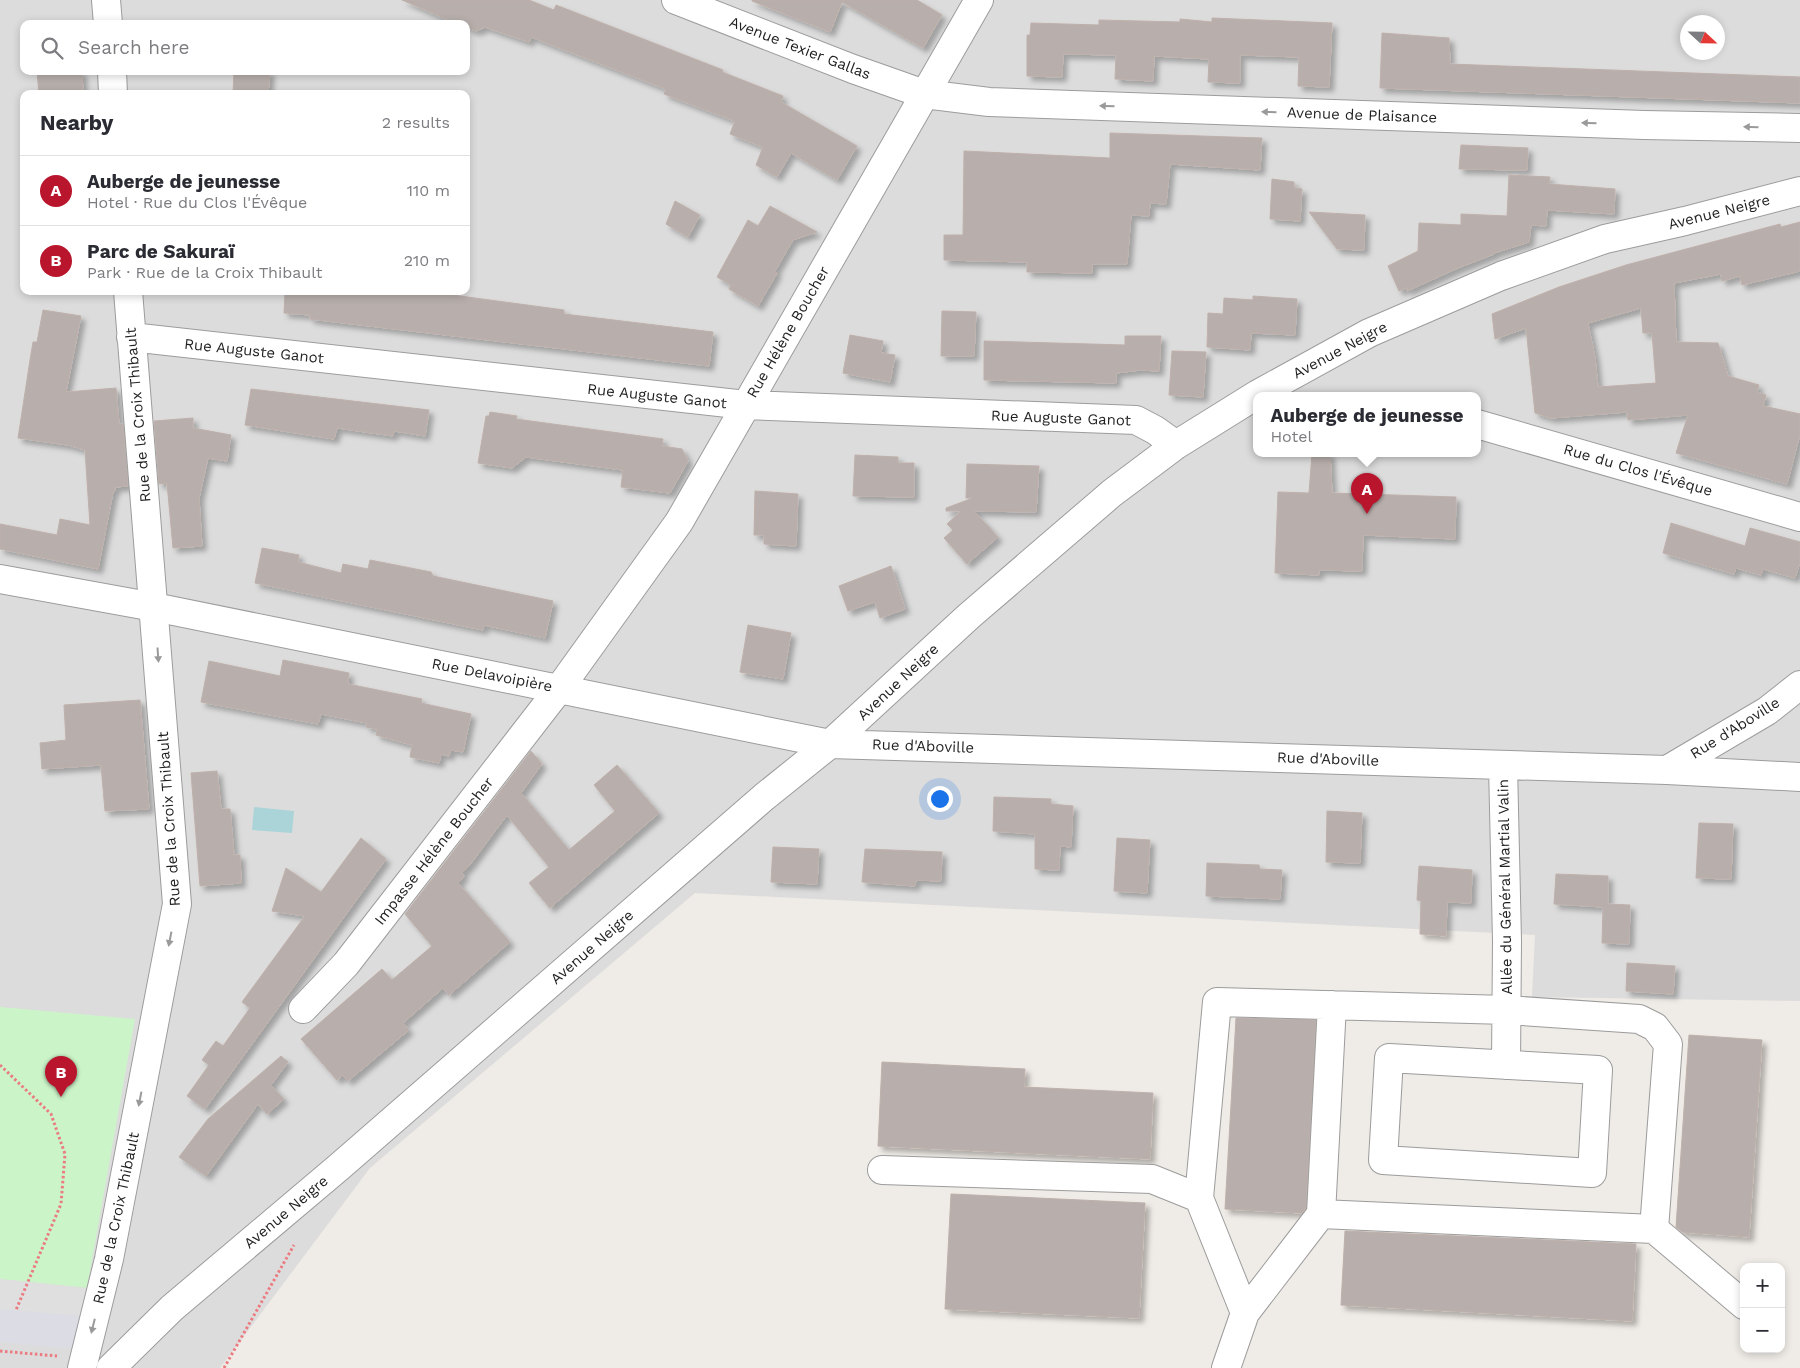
<!DOCTYPE html>
<html lang="en">
<head>
<meta charset="utf-8">
<style>
	body { margin:0; font-family:"Work Sans",sans-serif; background:#f2f2f3; color:#2b2b33 }
	.controls { position:absolute; right:15px; bottom:15px; display:grid; overflow:hidden; border-radius:10px; box-shadow:0 2px 8px #0003 }
	.controls button { width:45px; height:45px; display:grid; place-items:center; padding:0; border:0; border-bottom:1px solid #e1e1e2; background:#fff; color:#2b2b33; font:25px sans-serif }
	.compass { position:absolute; left:1680px; top:15px; width:45px; height:45px; border-radius:50%; background:#fff; box-shadow:0 2px 8px #0003; rotate:112deg }
	.you { position:absolute; left:939px; top:798px; width:18px; height:18px; margin:-12px; border:4px solid #fff; border-radius:50%; background:#1a73e8; box-shadow:0 0 0 8px #1a73e833 }
	.badge { display:grid; place-items:center; width:32px; height:32px; border-radius:50%; background:#b9152d; color:#fff; font-size:16px; font-weight:700 }
	.pin { position:absolute; translate:-50% -41px; filter:drop-shadow(0 1px 2px #0008) }
	.pin::after { content:''; position:absolute; top:26px; width:18px; height:15px; background:inherit; clip-path:polygon(0 0,100% 0,50% 100%) }
	.popup { position:absolute; left:1253px; top:392px; width:228px; height:65px; box-sizing:border-box; display:grid; place-content:center; border-radius:10px; background:#fff; filter:drop-shadow(0 1px 4px #0005); font-size:16px; white-space:nowrap; color:#7c7c81 }
	.popup b { font-size:19px; color:#2b2b33 }
	.popup::after { content:''; position:absolute; left:50%; top:100%; margin-left:-10px; border:10px solid transparent; border-top-color:#fff }
	.list { margin:0; padding:0; list-style:none }
	h2 { display:flex; justify-content:space-between; align-items:center; height:65px; margin:0; padding:0 20px; font-size:21px }
	h2 small { font-size:16px; font-weight:400; color:#7c7c81 }
	.list li { display:grid; grid-template-columns:32px 1fr auto; gap:15px; align-items:center; box-sizing:border-box; height:70px; padding:0 20px; border-top:1px solid #e1e1e2 }
	.list b { display:block; font-size:19px; white-space:nowrap }
	.list p { margin:0; font-size:16px; white-space:nowrap; color:#7c7c81 }
	.list em { font-size:16px; font-style:normal; color:#7c7c81 }
	.icon { flex:none; width:28px; height:28px; fill:none; stroke:currentColor; stroke-width:2; stroke-linecap:round; stroke-linejoin:round }
	.map { position:relative; flex:none; width:1800px; height:1368px; overflow:hidden }
	.search { position:absolute; background:#fff; box-shadow:0 2px 8px #0003; left:20px; top:20px; width:450px; height:55px; display:flex; align-items:center; gap:12px; box-sizing:border-box; padding:0 18px; border-radius:10px; color:#7c7c81; font-size:19px }
	.panel { position:absolute; background:#fff; box-shadow:0 2px 8px #0003; left:20px; top:90px; width:450px; height:205px; border-radius:10px }
	.map>svg:first-child { display:block }
	.residential { fill:#dddcdc; fill-rule:evenodd }
	.park { fill:#cbf4c8 }
	.parking { fill:#dfdfdf }
	.plaza { fill:#dbdce4 }
	.water { fill:#abd4d8 }
	.building { fill:#b8afac; stroke:#bfb0aa; fill-rule:evenodd; filter:url(#shadow) }
	.lines { fill:none; stroke-linecap:round; stroke-linejoin:round }
	.minor-casing { stroke:#9c9c9c; stroke-width:30 }
	.path { stroke:#eb7b80; stroke-width:3; stroke-dasharray:2.5 2.5; stroke-linecap:butt }
	.minor { stroke:#fff; stroke-width:28 }
	.oneway { fill:#9a9a9a }
	.labels { text-anchor:middle; stroke-width:4.5; stroke-linejoin:round; paint-order:stroke }
	.street-label { font-size:15px; fill:#1f1f1f; stroke:#fff }
</style>
</head>
<body>
<div class="map">
<svg width="1800" height="1368" viewBox="0 0 1800 1368">
	<defs>
		<filter id="shadow"><feDropShadow dx="4.5" dy="4.5" stdDeviation="2.5" flood-color="#0004"/></filter>
	</defs>
	<rect width="100%" height="100%" fill="#efebe6"/>
	<path class="residential" d="M0,0H1800V1001L1532,997L1535,935L695,893L370,1168L220,1368H0ZM1688,22H1718V52H1688ZM24,24H466V71H24ZM24,94H466V291H24ZM1257,395H1477V453H1257Z"/>
	<path class="park" d="M0,1007L135,1019L87,1288L0,1279Z"/>
	<path class="parking" d="M0,1279L87,1288L80,1316L0,1310Z"/>
	<path class="plaza" d="M0,1309L80,1316L74,1349L0,1342Z"/>
	<path class="water" d="M254,807L294,811L292,833L252,830Z"/>
	<path class="building" d="M402,0H529L554,10L556,5L723,70L722,72L783,96L781,102L857,146L837,180L791,153L777,177L756,165L763,147L730,134L735,121L664,94L666,89L531,37L529,42L485,27L476,31L466,27V24H458Z
		M752,0H917L942,15L923,48L842,2L830,32L752,1Z
		M1212,18L1332,23L1329,87L1298,86L1299,57L1240,55V83L1208,82L1209,59L1154,56L1153,81L1115,79L1116,55L1063,54L1062,77L1027,76V35H1030L1031,23L1099,25V20L1180,22V19L1212,22Z
		M1382,33L1449,38L1450,64L1800,77V103L1380,88Z
		M37,71H82L83,94H39Z
		M234,71H270L268,94H233Z
		M1110,133L1262,138L1260,170L1170,164L1166,204L1150,203L1149,216L1131,215L1127,264H1092V273L1027,272V262L944,260V235H963L964,151L1110,158Z
		M1461,145L1528,148L1527,170L1459,169Z
		M1509,175L1550,177L1549,184L1615,189L1614,214L1547,210L1546,226L1531,225L1529,242L1494,253V254L1458,268L1407,291L1408,287L1399,291L1388,266L1418,251L1419,223L1461,225V214L1507,216Z
		M1272,179L1294,182V188L1302,189L1300,221L1270,219Z
		M675,201L700,215L688,237L666,224Z
		M770,206L817,232L793,240L775,271L777,273L758,306L729,289L731,285L717,277L748,220L758,226Z
		M1309,212L1365,215L1364,250L1337,249Z
		M1800,222V271L1742,285L1740,276L1722,281L1721,274L1674,283L1676,342L1718,343L1728,376L1759,385L1757,392L1766,395L1763,406L1800,414V434L1787,484L1676,453L1688,415L1628,420L1627,412L1551,418L1535,413L1526,328L1495,339L1492,314L1559,287L1626,265L1780,224L1781,227ZM1641,308L1643,333H1652L1656,383L1598,387L1595,358L1588,323Z
		M285,291H393L422,295L423,291L564,310V314L713,332L709,366L310,319V315L284,313Z
		M1253,296L1297,299L1295,335L1251,333L1250,350L1207,347L1208,313L1223,314L1224,298L1253,300Z
		M43,310L81,316L66,392L116,388L119,424H123L128,486L115,487V491L113,492L98,569L0,549V524L57,535L60,519L90,525L85,450L68,445L18,438L30,360L33,342H37Z
		M942,311L976,312L974,356H941Z
		M850,335L883,341L881,353L895,355L890,382L843,373Z
		M1125,336H1161L1159,371L1141,370L1116,373V383L984,380V341L1125,345Z
		M1172,351L1206,352L1203,397L1169,395Z
		M251,389L429,410L425,436L394,431L393,436L337,428L334,439L245,425Z
		M490,412L517,416L516,419L663,439L662,446L682,449L688,461L670,493L621,487L623,470L526,457L512,468L478,463L486,416H489Z
		M193,418V428L231,435L227,461L208,458L199,498L202,546L173,548L167,483L159,484L154,421Z
		M1312,453H1330L1332,493L1456,497L1455,539L1363,535L1362,571L1319,570V575L1275,573L1278,492L1309,493Z
		M855,455L898,457V463H914V497L853,496Z
		M967,464L1039,466L1036,512L974,511L998,537L967,564L944,538L953,530L947,524L961,511H946V508L973,498H966Z
		M755,491L798,494L796,546L764,544V535H754Z
		M1671,523L1745,546L1750,528L1800,542V562L1795,578L1763,569L1761,575L1736,568L1734,574L1663,553Z
		M262,548L299,555L298,562L341,573L343,564L368,569L370,560L431,572L433,576L553,601L545,638L484,625L483,630L255,583Z
		M891,566L905,609L880,618L875,602L848,611L839,586Z
		M748,625L791,633L783,679L740,672Z
		M283,660L349,673L348,684L422,699L421,703L471,714L463,752L451,750L449,756L441,754L439,763L410,757L412,745L376,735L377,729L366,727L367,723L321,714L318,724L201,702L209,661L280,676Z
		M140,700L149,809L105,811L101,765L42,769L40,743L66,740L64,705Z
		M531,751L542,764L521,793L569,850L615,811L594,785L617,765L659,813L550,908L529,883L549,867L507,815L469,866L462,873L464,876L458,883L510,942L449,995L443,988L403,1023L409,1030L348,1081L343,1075L337,1080L301,1039L382,969L392,980L432,946L405,914Z
		M217,771L221,809H230L234,855H240L241,883L200,886L191,773Z
		M994,797L1051,799V804L1073,806L1071,847L1060,846L1059,870L1035,869V834L993,831Z
		M1327,811L1362,813L1360,863L1326,862Z
		M1699,823L1733,824L1731,879L1696,878Z
		M361,838L386,859L205,1109L187,1096L209,1065L202,1060L216,1041L223,1046L250,1008L242,1002L305,916L272,911L286,868L321,892Z
		M1117,838L1150,840L1147,893L1114,891Z
		M773,847L819,849L817,884L771,882Z
		M865,849L942,852L941,881L916,880L915,886L862,882Z
		M1207,863L1259,865L1260,869L1282,870L1280,899L1206,896Z
		M1419,866L1472,870L1471,903L1447,902L1446,936L1420,934L1421,901L1417,900Z
		M1556,874L1608,876V904L1630,905L1629,944L1602,943L1603,907L1554,904Z
		M1627,963L1675,966L1673,994L1626,991Z
		M1236,1018L1316,1020L1306,1208L1302,1213L1225,1209Z
		M1689,1035L1762,1040L1749,1237L1682,1232L1676,1227Z
		M281,1056L288,1062L271,1085L284,1099L267,1114L258,1104L206,1176L179,1157L208,1119Z
		M882,1062L1025,1069L1024,1087L1153,1093L1150,1159L878,1146Z
		M951,1194L1145,1203L1139,1318L945,1309Z
		M1345,1231L1636,1244L1632,1321L1341,1305Z"/>
	<g class="lines">
		<g class="minor-casing">
			<path id="minor" d="M106,0L108,24
				M676,0L853,69L924,94L989,102L1644,125L1800,128
				M112,71L113,94
				M131,337L746,405L1136,420L1155,430L1176,445
				M1477,424L1800,517
				M0,579L154,607L830,744L1667,770L1767,711L1800,685
				M1503,765L1507,941L1506,1065
				M1667,770L1800,777
				M303,1009L346,964L559,689L679,522L979,0
				M1389,1058L1598,1070L1592,1173L1383,1160Z
				M882,1170L1152,1179L1199,1198
				M1321,1214L1654,1229L1744,1305
				M1245,1313L1321,1214L1332,1005
				M82,1368L109,1259L177,904L128,291
				M111,1368L172,1308L339,1167L764,797L830,744L969,616L1112,493L1176,445L1258,394L1369,333L1501,276L1605,239L1685,221L1800,191
				M1226,1368L1245,1313L1199,1198L1217,1002L1507,1010L1639,1019L1655,1027L1668,1044L1654,1229"/>
		</g>
		<path class="path" d="M0,1065L51,1114L65,1154L61,1204L16,1310
			M0,1351L57,1356
			M224,1368L294,1245"/>
		<use href="#minor" class="minor"/>
	</g>
	<defs><path id="oneway-solid" d="M-6-.8H1V-3.2L6.5 0L1 3.2V.8H-6Z" transform="scale(1.25)"/></defs>
	<g class="oneway">
		<use href="#oneway-solid" transform="translate(1107 106) rotate(-178)"/>
		<use href="#oneway-solid" transform="translate(1269 112) rotate(-178)"/>
		<use href="#oneway-solid" transform="translate(1589 123) rotate(-178)"/>
		<use href="#oneway-solid" transform="translate(1751 127) rotate(-179)"/>
		<use href="#oneway-solid" transform="translate(158 655) rotate(86)"/>
		<use href="#oneway-solid" transform="translate(170 939) rotate(101)"/>
		<use href="#oneway-solid" transform="translate(140 1099) rotate(101)"/>
		<use href="#oneway-solid" transform="translate(93 1326) rotate(104)"/>
	</g>
	<g class="labels">
		<g class="street-label">
			<text transform="translate(800 48) rotate(21)" y="5">Avenue Texier Gallas</text>
			<text transform="translate(1362 115) rotate(2)" y="5">Avenue de Plaisance</text>
			<text transform="translate(1719 212) rotate(-14)" y="5">Avenue Neigre</text>
			<text transform="translate(788 332) rotate(-60)" y="5">Rue Hélène Boucher</text>
			<text transform="translate(1340 350) rotate(-28)" y="5">Avenue Neigre</text>
			<text transform="translate(254 351) rotate(6)" y="5">Rue Auguste Ganot</text>
			<text transform="translate(657 396) rotate(6)" y="5">Rue Auguste Ganot</text>
			<text transform="translate(138 415) rotate(-95)" y="5">Rue de la Croix Thibault</text>
			<text transform="translate(1061 418) rotate(2)" y="5">Rue Auguste Ganot</text>
			<text transform="translate(1638 470) rotate(16)" y="5">Rue du Clos l'Évêque</text>
			<text transform="translate(492 675) rotate(11)" y="5">Rue Delavoipière</text>
			<text transform="translate(898 682) rotate(-43)" y="5">Avenue Neigre</text>
			<text transform="translate(1735 728) rotate(-32)" y="5">Rue d'Aboville</text>
			<text transform="translate(923 746) rotate(2)" y="5">Rue d'Aboville</text>
			<text transform="translate(1328 759) rotate(2)" y="5">Rue d'Aboville</text>
			<text transform="translate(169 819) rotate(-94)" y="5">Rue de la Croix Thibault</text>
			<text transform="translate(434 851) rotate(-52)" y="5">Impasse Hélène Boucher</text>
			<text transform="translate(1505 887) rotate(-91)" y="5">Allée du Général Martial Valin</text>
			<text transform="translate(592 947) rotate(-41)" y="5">Avenue Neigre</text>
			<text transform="translate(286 1212) rotate(-40)" y="5">Avenue Neigre</text>
			<text transform="translate(116 1218) rotate(-78)" y="5">Rue de la Croix Thibault</text>
		</g>
	</g>
</svg>
<div class="controls">
<button>+</button>
<button>−</button>
</div>
<svg class="compass" viewBox="-18 -18 36 36"><path d="M0-13l5 13h-10z" fill="#e53935"/><path d="M0 13l5-13h-10z" fill="#7c7c81"/></svg>
<div class="you"></div>
<div class="pin badge" style="left:1367px;top:514px">A</div>
<div class="popup"><b>Auberge de jeunesse</b>Hotel</div>
<div class="pin badge" style="left:61px;top:1097px">B</div>
<div class="search"><svg class="icon" aria-label="search" viewBox="0 0 24 24"><circle cx="10" cy="10" r="6"/><path d="M15 15l6 6"/></svg>Search here</div>
<section class="panel">
<h2>Nearby<small>2 results</small></h2>
<ul class="list">
<li><span class="badge">A</span><div><b>Auberge de jeunesse</b><p>Hotel · Rue du Clos l'Évêque</p></div><em>110 m</em></li>
<li><span class="badge">B</span><div><b>Parc de Sakuraï</b><p>Park · Rue de la Croix Thibault</p></div><em>210 m</em></li>
</ul>
</section>
</div>
</body>
</html>
